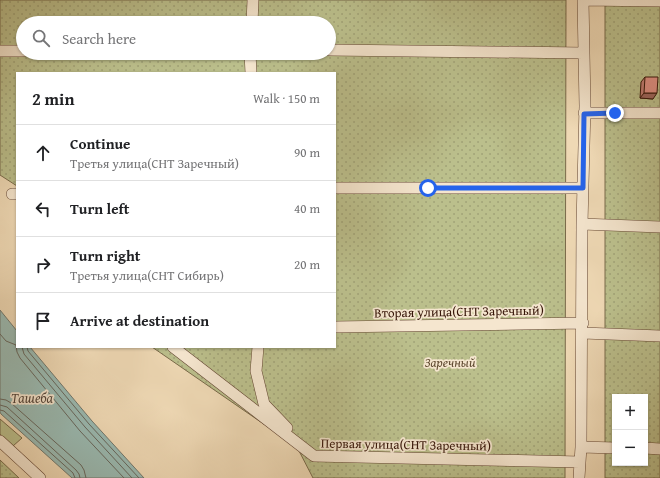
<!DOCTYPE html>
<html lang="en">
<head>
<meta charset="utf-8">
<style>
	body { margin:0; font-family:"Gentium Book Plus",serif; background:#f2f2f2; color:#202124 }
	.controls { position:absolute; right:12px; bottom:12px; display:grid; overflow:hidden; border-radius:0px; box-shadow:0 1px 3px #0004 }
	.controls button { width:36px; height:36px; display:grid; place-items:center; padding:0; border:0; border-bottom:1px solid #e0e0e0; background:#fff; color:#202124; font:20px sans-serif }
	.stop { position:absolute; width:12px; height:12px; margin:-9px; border:3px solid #2563eb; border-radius:50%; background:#fff }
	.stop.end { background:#2563eb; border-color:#fff; box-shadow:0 1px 4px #0008 }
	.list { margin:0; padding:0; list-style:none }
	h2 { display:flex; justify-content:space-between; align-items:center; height:52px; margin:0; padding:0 16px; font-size:17px }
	h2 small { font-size:13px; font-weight:400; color:#757577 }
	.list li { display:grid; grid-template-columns:26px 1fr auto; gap:12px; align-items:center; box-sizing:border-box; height:56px; padding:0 16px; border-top:1px solid #e0e0e0 }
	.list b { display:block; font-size:15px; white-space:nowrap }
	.list p { margin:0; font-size:13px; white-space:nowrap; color:#757577 }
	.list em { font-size:13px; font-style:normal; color:#757577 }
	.icon { flex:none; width:22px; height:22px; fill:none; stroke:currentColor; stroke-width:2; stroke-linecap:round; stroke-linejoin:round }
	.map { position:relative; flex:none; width:660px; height:478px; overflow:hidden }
	.search { position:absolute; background:#fff; box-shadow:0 1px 3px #0004; left:16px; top:16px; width:320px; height:44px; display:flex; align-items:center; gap:10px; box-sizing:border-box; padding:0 14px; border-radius:22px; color:#757577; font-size:15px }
	.panel { position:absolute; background:#fff; box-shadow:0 1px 3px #0004; left:16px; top:72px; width:320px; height:276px; border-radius:0px }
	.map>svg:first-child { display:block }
	.grass { fill:#bbbf8c; stroke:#796a4a }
	.park { fill:url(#park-dots); stroke:#796a4a; fill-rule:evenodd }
	.water { fill:#9abab2; stroke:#72786e }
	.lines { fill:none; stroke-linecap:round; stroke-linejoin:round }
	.shore { stroke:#68685e; stroke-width:1 }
	.street-casing { stroke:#654734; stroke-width:12 }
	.street { stroke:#f5e6cf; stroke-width:11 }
	.wall { fill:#c07b72; stroke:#371609 }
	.shaded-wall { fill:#9c645c; stroke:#371609 }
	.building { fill:#df8f84; stroke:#371609 }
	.route { stroke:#2563eb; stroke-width:5 }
	.labels { text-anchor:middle; stroke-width:3.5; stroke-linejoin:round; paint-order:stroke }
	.street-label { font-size:13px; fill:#371609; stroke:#f5e6cf }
	.park-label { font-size:13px; font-style:italic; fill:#5f4930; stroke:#f5e6cf }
	.water-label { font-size:14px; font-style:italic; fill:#55473c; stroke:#f5e6cf }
</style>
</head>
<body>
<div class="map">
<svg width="660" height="478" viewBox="0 0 660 478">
	<defs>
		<pattern id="park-dots" width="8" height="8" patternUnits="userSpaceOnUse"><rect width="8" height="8" fill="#bbbf8c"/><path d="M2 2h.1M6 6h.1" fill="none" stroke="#a1a377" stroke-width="1.8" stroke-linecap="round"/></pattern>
	</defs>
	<rect width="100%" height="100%" fill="#efd9b5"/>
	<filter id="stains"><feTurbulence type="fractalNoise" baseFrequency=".005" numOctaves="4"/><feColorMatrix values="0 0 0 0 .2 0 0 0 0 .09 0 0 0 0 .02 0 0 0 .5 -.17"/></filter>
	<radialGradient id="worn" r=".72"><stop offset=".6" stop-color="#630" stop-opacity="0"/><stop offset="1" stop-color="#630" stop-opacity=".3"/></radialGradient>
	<path class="grass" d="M0,419L22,438L13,446L0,434Z"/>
	<path class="park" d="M0,0H566L565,478H313L297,447L152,347H335V73H17V186L0,175ZM23,23H329V53H23Z
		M605,0H660V478H605ZM615,397H645V463H615Z
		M0,460L19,478H0Z"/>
	<path class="water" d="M0,310L17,331V347H30L92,421L144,478H72L1,414L0,412Z"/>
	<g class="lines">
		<path class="shore" d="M0,334L6,341L16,345L17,352L20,358L80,431L124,478
			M22,347L24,354L85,427L132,478
			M27,347L28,351L89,424L139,478
			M0,399L6,400L11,403L81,465L84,470L86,478
			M0,405L7,407L76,470L79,474L80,478
			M0,410L4,411L73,473L75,478"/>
		<g class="street-casing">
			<path id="street" d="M585,0L660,1
				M252,23L253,0
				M329,50L584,53
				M0,51H23
				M250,53L251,73
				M584,113H660
				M335,188H583
				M12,194H17
				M582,224L660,227
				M335,327L583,323
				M583,333L660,336
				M173,347L314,456L580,462
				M258,347L256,371L264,404L287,428
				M0,441L40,478
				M581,447L615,448
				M645,448L660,449
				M579,478L581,447L582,224L585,106L583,0"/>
		</g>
		<use href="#street" class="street"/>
	</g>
	<path class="wall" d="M645,77L653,99L640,98L641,82Z"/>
	<path class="shaded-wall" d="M644,93H657L653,99L640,98Z"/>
	<path class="building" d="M645,77H658L657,93H644Z"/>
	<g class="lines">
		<path class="route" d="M428,188H583L584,114L615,113"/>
	</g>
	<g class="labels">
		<g class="street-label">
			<text transform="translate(459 311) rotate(-1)" y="5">Вторая улица(СНТ Заречный)</text>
			<text transform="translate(406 444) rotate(1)" y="5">Первая улица(СНТ Заречный)</text>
		</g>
		<g class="park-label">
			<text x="450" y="367">Заречный</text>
		</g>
		<g class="water-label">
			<text x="32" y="403">Ташеба</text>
		</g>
	</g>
	<rect width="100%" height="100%" filter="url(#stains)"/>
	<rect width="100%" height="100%" fill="url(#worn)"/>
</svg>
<div class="controls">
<button>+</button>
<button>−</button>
</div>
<div class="stop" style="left:428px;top:188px"></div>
<div class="stop end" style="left:615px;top:113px"></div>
<div class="search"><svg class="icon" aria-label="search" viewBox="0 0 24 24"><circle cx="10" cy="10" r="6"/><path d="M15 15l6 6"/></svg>Search here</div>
<section class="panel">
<h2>2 min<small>Walk · 150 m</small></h2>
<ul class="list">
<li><svg class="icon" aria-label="ahead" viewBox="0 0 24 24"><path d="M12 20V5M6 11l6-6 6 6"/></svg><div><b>Continue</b><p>Третья улица(СНТ Заречный)</p></div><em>90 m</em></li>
<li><svg class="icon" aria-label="left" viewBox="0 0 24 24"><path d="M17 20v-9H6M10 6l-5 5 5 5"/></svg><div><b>Turn left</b></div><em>40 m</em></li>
<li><svg class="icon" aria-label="right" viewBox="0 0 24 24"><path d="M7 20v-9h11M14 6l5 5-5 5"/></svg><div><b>Turn right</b><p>Третья улица(СНТ Сибирь)</p></div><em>20 m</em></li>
<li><svg class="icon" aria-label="arrive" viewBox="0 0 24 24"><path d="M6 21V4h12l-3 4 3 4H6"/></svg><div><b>Arrive at destination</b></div></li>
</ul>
</section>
</div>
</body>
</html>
